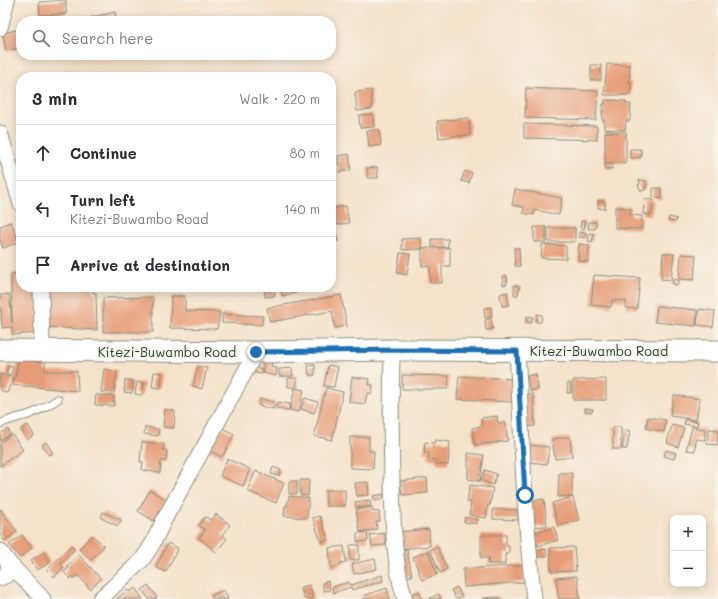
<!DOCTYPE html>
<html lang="en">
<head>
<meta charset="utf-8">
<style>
	body { margin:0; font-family:Mali,sans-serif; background:#f2f2f3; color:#2b2b33 }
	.controls { position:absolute; right:12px; bottom:12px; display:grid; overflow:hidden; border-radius:8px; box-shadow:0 2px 10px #0003 }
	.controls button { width:36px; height:36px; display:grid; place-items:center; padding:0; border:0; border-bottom:1px solid #e1e1e2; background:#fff; color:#2b2b33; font:20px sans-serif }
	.stop { position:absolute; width:12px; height:12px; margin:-9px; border:3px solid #1f6fb2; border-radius:50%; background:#fff }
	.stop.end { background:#1f6fb2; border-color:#fff; box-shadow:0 1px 4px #0008 }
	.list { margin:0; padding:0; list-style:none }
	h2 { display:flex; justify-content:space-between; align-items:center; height:52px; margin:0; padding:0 16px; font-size:17px }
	h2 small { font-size:13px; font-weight:400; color:#7c7c81 }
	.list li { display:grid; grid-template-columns:26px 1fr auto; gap:12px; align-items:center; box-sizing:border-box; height:56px; padding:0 16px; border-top:1px solid #e1e1e2 }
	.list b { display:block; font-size:15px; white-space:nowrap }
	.list p { margin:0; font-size:13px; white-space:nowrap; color:#7c7c81 }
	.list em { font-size:13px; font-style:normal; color:#7c7c81 }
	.icon { flex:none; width:22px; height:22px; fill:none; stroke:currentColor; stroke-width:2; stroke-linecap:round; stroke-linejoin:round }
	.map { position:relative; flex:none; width:718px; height:599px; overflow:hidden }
	.search { position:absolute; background:#fff; box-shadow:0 2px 10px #0003; left:16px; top:16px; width:320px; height:44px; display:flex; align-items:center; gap:10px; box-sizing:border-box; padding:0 14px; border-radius:16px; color:#7c7c81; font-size:15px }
	.panel { position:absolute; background:#fff; box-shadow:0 2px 10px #0003; left:16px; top:72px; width:320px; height:220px; border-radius:16px }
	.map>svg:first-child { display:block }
	.building { fill:#e79c77 }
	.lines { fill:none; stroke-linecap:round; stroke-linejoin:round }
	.lane-casing { stroke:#8a907f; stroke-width:9 }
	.street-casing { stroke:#8a907f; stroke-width:17 }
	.secondary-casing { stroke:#8a907f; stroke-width:23 }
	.lane { stroke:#fff; stroke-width:7 }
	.street { stroke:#fff; stroke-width:15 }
	.secondary { stroke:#fff; stroke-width:21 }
	.route { stroke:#1f6fb2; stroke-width:5 }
	.labels { text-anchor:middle; stroke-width:3; stroke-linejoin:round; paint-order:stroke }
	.street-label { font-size:13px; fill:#1f3d34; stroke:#f7f3e8 }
</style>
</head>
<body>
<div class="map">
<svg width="718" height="599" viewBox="0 0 718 599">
	<rect width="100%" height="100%" fill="#f7f3e8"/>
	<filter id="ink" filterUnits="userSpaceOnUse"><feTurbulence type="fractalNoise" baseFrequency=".025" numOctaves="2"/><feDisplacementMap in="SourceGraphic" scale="8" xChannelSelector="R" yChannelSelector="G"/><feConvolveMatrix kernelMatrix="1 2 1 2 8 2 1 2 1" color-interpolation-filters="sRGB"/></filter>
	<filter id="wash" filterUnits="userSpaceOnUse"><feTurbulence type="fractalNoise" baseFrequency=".012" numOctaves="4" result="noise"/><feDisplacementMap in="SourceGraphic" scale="16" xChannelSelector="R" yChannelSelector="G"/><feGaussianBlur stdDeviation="0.9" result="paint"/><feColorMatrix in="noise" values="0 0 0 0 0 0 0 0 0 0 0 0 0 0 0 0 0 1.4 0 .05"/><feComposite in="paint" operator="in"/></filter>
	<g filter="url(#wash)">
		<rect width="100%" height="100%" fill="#f5e2ca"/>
		<g id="blocks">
			<path class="building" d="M66,0V14L40,15L39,2Z
				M115,12L117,21H79V20Z
				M20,29L21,48L6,51L3,33Z
				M607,64L630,65L629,82H631V95H604Z
				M591,65H601V80H591Z
				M66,73H76V77H66Z
				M526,88L598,91L596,120L525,118Z
				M371,90L372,109L357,111L355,92Z
				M605,100L626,101V104H631L630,121H626L625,130L604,129V120H602L603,104H605Z
				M373,114L374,127L360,128L359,115Z
				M469,118L470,135L439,138L437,121Z
				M524,124L597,126V140L524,138Z
				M379,129L381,145L369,147L367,131Z
				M605,132H626V163H605Z
				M630,149H641V157L631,158Z
				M349,154L351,170L339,172L338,156Z
				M605,164H613L612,169L605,168Z
				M377,167L378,178H368L367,168Z
				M465,171L472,173L469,183L461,181Z
				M639,180L646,181L647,186H645V190L641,191L638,185L640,184Z
				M653,188H661L662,199L653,197Z
				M515,189L562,198L559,215L535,210L534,215L523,213L524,207L512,205Z
				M645,199L654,200L651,215L643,214Z
				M598,201H605V209L598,208Z
				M346,206L349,223L335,225L332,208Z
				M615,207L631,208L630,215L642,216L641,229L615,228Z
				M669,217L677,219L676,222L668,221Z
				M581,221L586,222L584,229L580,228Z
				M11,222L19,242L3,248L0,240V226Z
				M589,222H596L595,229H588Z
				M534,227H546V242H534Z
				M335,228L338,241L331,243V229Z
				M548,228H575V242H548Z
				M579,232L586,233V238L579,237Z
				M590,233L594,234L592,242L588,241Z
				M421,238L422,249L402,250V239Z
				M432,239H448V247H432Z
				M542,244L566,246V259L541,258Z
				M579,244L589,245L588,262L578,261Z
				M422,248H450V266H442V283H430V266H422Z
				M514,248H519L520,266H515Z
				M400,253L410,254L407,275L397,273Z
				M663,253L674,254L671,280L661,279Z
				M681,254L696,255L694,280L679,279Z
				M21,273V287H38V333L12,335V327L2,328L0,295L9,294L12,323L11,274Z
				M594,275L640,278L637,309L626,308V301L612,300L611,307L591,305Z
				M503,276H507V284L503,285Z
				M673,279L679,280L678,285L672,284Z
				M514,285L520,286L518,295H514Z
				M45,287H93V293H96L97,330L46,327Z
				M264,287H274L275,296L265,297Z
				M280,287H295L296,293L282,296Z
				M507,292L509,305L502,306L500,294Z
				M341,295L347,326L335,328L332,311L270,322L267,308Z
				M171,296H185V311L220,312L217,329L170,328Z
				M153,297V332H103V298Z
				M657,306L697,310L696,326L655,322Z
				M491,307L492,317L485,318L484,308Z
				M699,309L715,311L713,327L697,325Z
				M222,314L263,316L262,325L222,323Z
				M537,314L542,315L541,322H536Z
				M527,316L533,317L531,323L526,322Z
				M491,319L493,329L486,330L485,320Z
				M20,354L45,357V371H77L78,391L13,385Z
				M264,361L272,362L271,367L277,368L276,376L262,373Z
				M315,365V375H309L308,366Z
				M328,365L338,367L334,387L324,386Z
				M8,366L13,367L11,375L6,374Z
				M198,366L207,368L202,389L193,386Z
				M253,367L262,369L261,374L252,372Z
				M292,368L293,376H279V369Z
				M104,369L117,371L114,393L101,392Z
				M154,372L162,373L161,388L152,387Z
				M1,374L13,378L7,393L0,390V377Z
				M536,374L538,389L530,391L527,376Z
				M402,375L449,376L448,389H402Z
				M459,376L513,379L512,402L457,399Z
				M352,377L370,379L369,385H373L372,393L367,394L365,404L349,402Z
				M288,378H297V387H288Z
				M606,379V400H573V380Z
				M125,380L133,381L132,393L124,392Z
				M137,382L144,383L142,395L135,394Z
				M568,383H571V393H567Z
				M295,388L304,390L299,412L290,410Z
				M326,388L343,392L332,440L314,436Z
				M524,394H533L535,426L527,427Z
				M96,395L114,396V406L95,405Z
				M674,395L700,399L696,420L670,416Z
				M305,398L318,402L314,413L301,409Z
				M260,399L275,402L274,409L259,406Z
				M278,402L290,404L289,410L276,408Z
				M585,408L593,409L592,412H585Z
				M165,409L175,411L174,428L163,427Z
				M497,416L498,423L505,422L508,441L475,445L472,428L482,426L481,418Z
				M648,417L666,420L664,432L646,428Z
				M685,419L698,422L697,426L684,424Z
				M28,425L34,435L27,440L21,429Z
				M672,425L684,428L678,447L667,443Z
				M145,427L159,429L158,436L144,434Z
				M220,427L234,434L222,457L208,450Z
				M613,427H621V449H613Z
				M692,427L705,429V440L696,439L695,451L686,450Z
				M8,429L10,434L0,441V434Z
				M709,429L718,430V445L707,444Z
				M625,430L630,431L627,449H622Z
				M12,434L23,450L0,466V443Z
				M350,437H369V451H374L373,469L350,468Z
				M570,437L572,457L555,459L552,439Z
				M435,440L450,442L448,465L436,464V460L428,459L429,453H424L425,442L434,443Z
				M46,442L53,453L49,455L42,445Z
				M142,442L164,444L163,450H167L166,461H161L160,473L142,470L143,462H140Z
				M530,445L549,447L547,464L529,462Z
				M666,450L676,453L674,459L664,456Z
				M468,453L484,455L480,481L468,479Z
				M227,459L250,469L243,486L220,476Z
				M273,467L281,470L279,476L271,474Z
				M485,470L497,474L493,485L481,480Z
				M256,471L284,483L276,503L247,491Z
				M559,473H572V497L558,496Z
				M427,478L428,493L402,495L400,481Z
				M300,480H309L308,496L300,495Z
				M289,481H297V494H289Z
				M368,482L369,495L357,496L355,483Z
				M470,485L493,488L490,505H488L486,518L469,515L471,502H467Z
				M150,490L167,500L154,521L138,511Z
				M326,490H345V506H326Z
				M383,494L385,499L375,501L373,496Z
				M289,496L309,498L307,518L284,516L285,506H287Z
				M573,497L579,520L558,526L552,503Z
				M544,499L547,526L532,527L530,501Z
				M370,500L371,506L356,508L355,502Z
				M372,507V511L379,512L380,521L376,522L377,529L360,532L356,510Z
				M0,509L17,531L4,541L0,535Z
				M493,509L518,510V520L493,519Z
				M103,512L121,520L118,526L101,518Z
				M216,514L230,525L222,535L227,539L216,552L199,538L205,530L199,525L205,517L212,520Z
				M320,516L328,540L321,542L313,518Z
				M465,517L478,519L477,524L464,522Z
				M554,527L558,540L538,546L534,533Z
				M429,529L430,546L400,549L399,532Z
				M367,532L368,541L357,542V533Z
				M384,533L386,545L372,546L370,535Z
				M22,535L32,548L20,558L9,545Z
				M92,535L104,546L91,560L79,549Z
				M481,535H506V546H509V554H505V564H488L489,558H481Z
				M168,543L178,548L166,572L156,567Z
				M71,545L75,549L61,564L64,567L54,577L47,570Z
				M350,545H359V560H350Z
				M344,546L346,562L340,563V566L331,568L329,548Z
				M437,547L447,569L440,573L430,550Z
				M574,547L576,571L551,572L550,548Z
				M546,549L547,556L535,558L534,550Z
				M407,550L412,576L404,577L400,552Z
				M428,551L437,574L422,580L413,557Z
				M44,552L50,563L37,570L31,560Z
				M79,555L101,579L90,589L78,575L74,578L72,576L70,579L64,572L69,568L67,566Z
				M375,559L377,569L354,574L352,564Z
				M523,565L524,582L464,587L463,569Z
				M382,575L383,581L352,590L351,587L333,593L332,587L349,582L351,585Z
				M577,576L580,599H559L556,578Z
				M328,581L330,590L324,591L322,583Z
				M148,585L157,597L155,599H149L142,590Z
				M310,585L313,599H304L301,587Z
				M457,587L462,597L458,599H456L451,590Z
				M135,588L143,599H116L128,590L130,592Z
				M387,588L390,599H364L363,596Z
				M224,590L228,599H213L212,595Z
				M419,591L422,599H413L412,594Z
				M439,594L441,599H430V598Z
				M500,597V599H482V598Z"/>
		</g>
	</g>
	<g filter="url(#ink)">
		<use href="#blocks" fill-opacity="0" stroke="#8a907f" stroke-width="1"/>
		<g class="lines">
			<g class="lane-casing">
				<path id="lane" d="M0,424C8,420 15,418 24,416C36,413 47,406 58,399"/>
			</g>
			<g class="street-casing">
				<path id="street" d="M0,28L7,0
					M0,133L21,204
					M41,287L42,351
					M392,350C391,394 391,438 392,481C393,521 393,561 405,599
					M517,351C522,433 524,517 534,599
					M0,551L9,563L43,599
					M0,578L7,575L9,563
					M100,599L142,560L152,545L164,520L256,352"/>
			</g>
			<g class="secondary-casing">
				<path id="secondary" d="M0,350L256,352L392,350L718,351"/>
			</g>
			<use href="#lane" class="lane"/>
			<use href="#street" class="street"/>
			<use href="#secondary" class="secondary"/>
		</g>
	</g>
	<g class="lines" filter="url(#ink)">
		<path class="route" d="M256,352L392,350L517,351L525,495"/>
	</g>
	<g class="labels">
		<g class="street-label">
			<text x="599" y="356">Kitezi-Buwambo Road</text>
			<text x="167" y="357">Kitezi-Buwambo Road</text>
		</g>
	</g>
</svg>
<div class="controls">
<button>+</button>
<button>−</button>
</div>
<div class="stop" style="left:525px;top:495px"></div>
<div class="stop end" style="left:256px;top:352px"></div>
<div class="search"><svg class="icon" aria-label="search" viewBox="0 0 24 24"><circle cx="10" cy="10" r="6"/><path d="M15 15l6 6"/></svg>Search here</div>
<section class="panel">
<h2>3 min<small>Walk · 220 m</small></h2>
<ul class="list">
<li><svg class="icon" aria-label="ahead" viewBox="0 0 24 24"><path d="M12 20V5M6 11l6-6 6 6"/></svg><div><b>Continue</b></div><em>80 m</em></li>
<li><svg class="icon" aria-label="left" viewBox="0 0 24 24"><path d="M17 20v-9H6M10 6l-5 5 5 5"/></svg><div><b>Turn left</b><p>Kitezi-Buwambo Road</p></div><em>140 m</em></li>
<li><svg class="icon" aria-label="arrive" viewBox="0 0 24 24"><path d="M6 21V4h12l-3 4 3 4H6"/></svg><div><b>Arrive at destination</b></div></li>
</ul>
</section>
</div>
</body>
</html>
